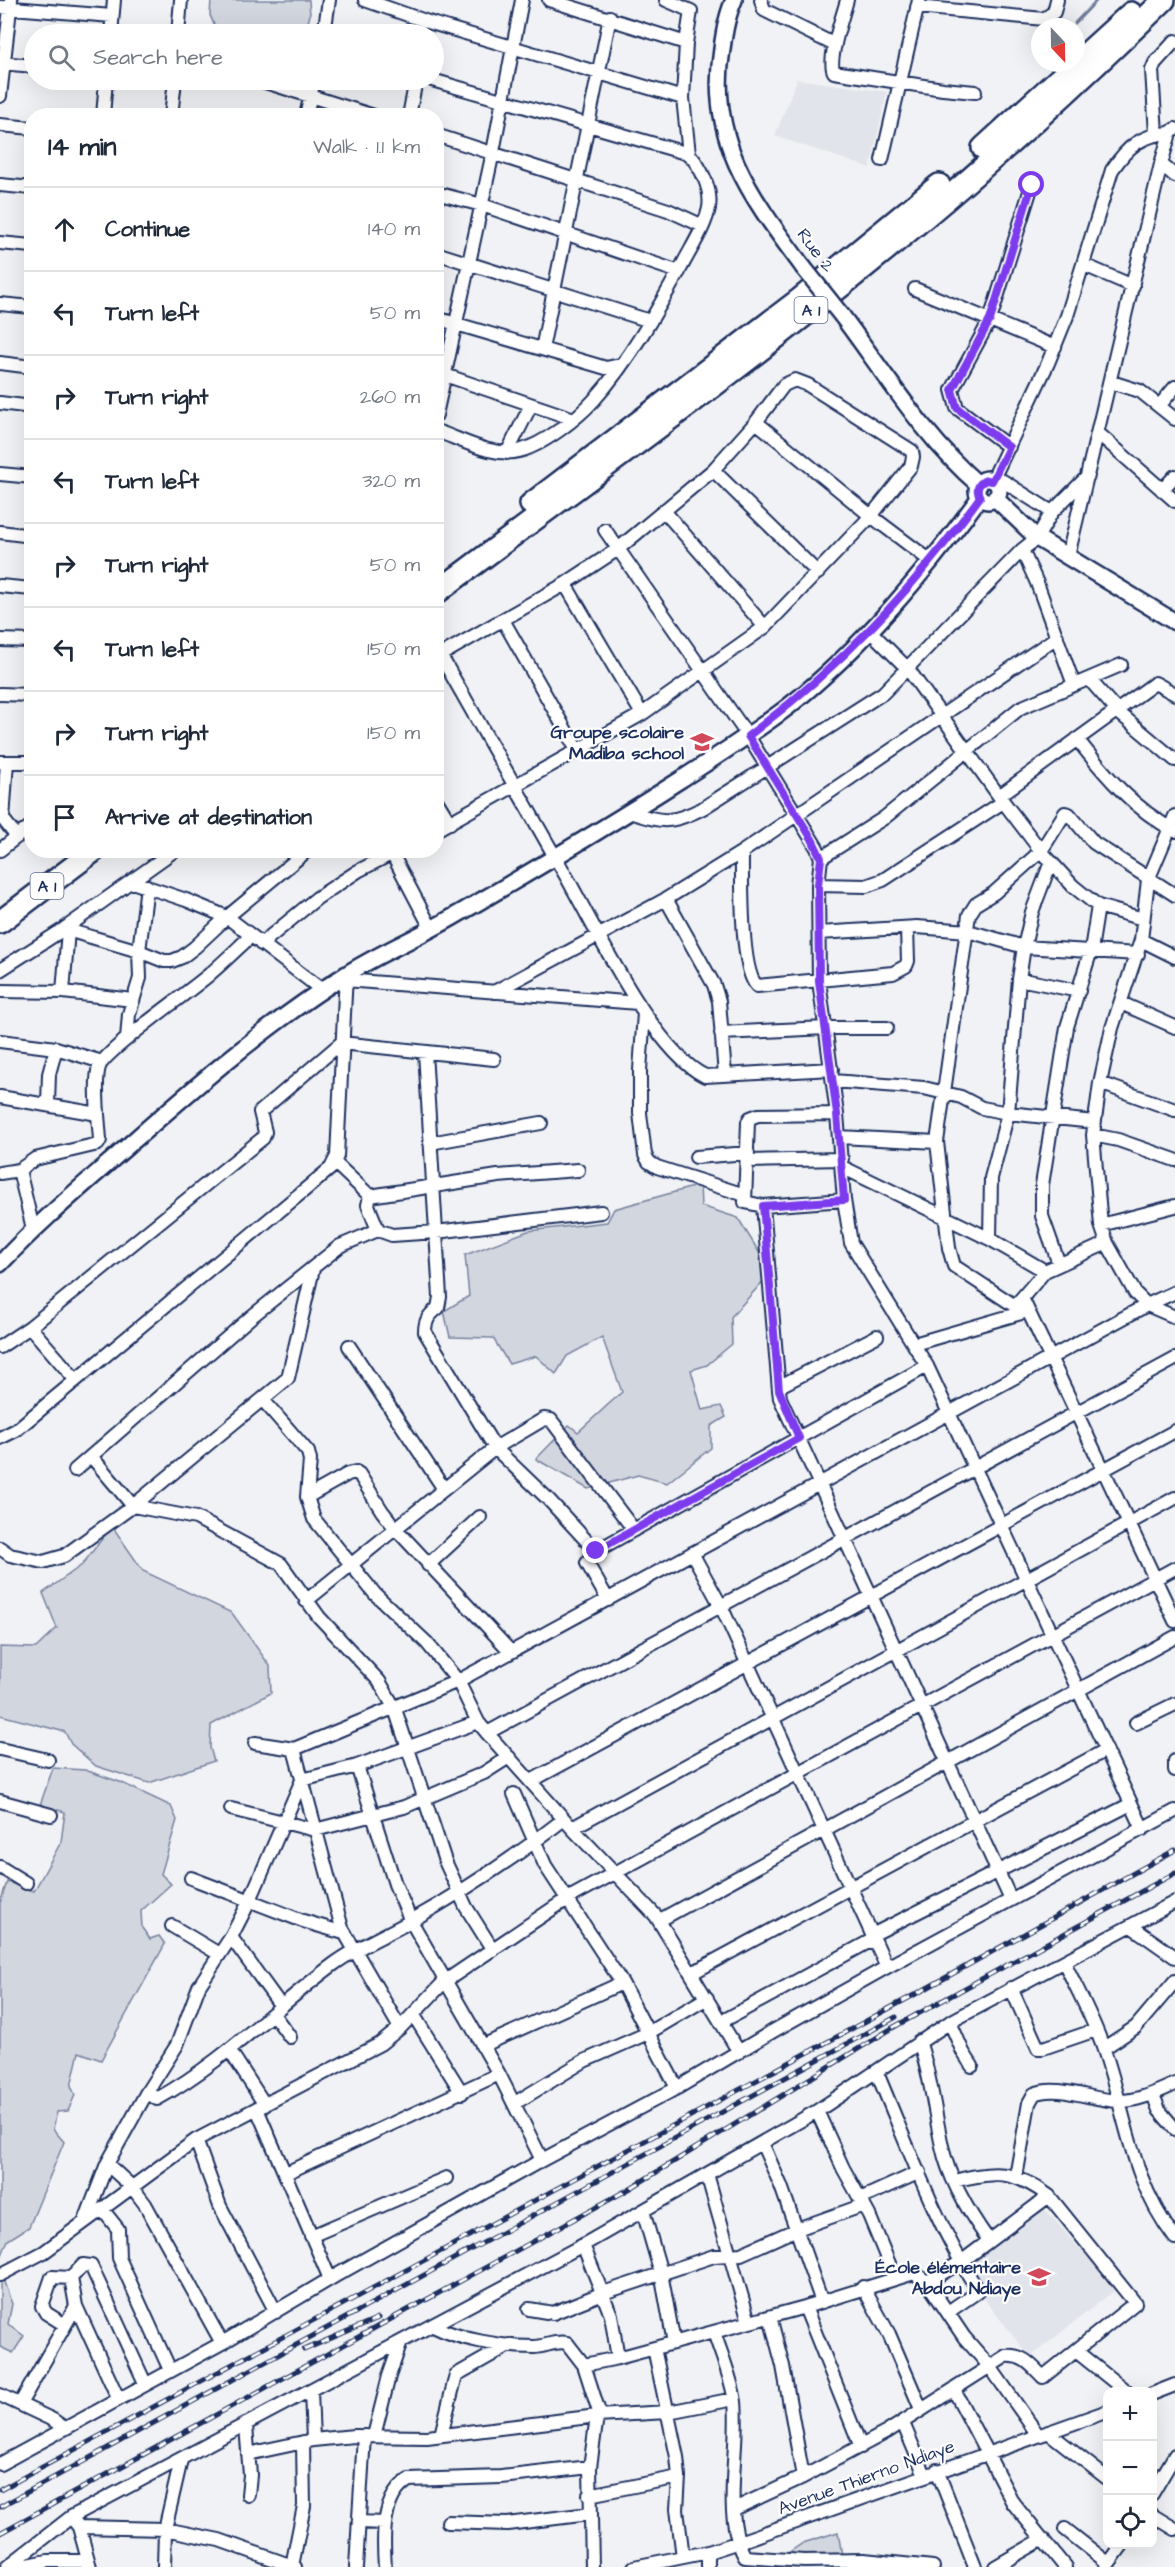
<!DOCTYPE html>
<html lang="en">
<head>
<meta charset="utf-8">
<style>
	body { margin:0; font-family:"Architects Daughter",sans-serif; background:#f2f2f3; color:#1f2937 }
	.controls { position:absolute; right:18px; bottom:18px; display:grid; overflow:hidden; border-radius:12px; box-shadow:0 6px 24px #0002 }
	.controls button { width:54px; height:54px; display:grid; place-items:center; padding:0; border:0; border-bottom:2px solid #e0e1e3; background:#fff; color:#1f2937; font:30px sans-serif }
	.compass { position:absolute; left:1031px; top:18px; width:54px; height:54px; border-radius:50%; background:#fff; box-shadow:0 6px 24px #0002; rotate:158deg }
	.stop { position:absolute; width:18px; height:18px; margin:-14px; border:4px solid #7c3aed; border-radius:50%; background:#fff }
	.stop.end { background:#7c3aed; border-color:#fff; box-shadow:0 2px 6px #0008 }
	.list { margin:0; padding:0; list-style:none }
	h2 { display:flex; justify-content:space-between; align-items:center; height:78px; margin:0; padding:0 24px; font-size:26px }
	h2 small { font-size:20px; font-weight:400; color:#747a83 }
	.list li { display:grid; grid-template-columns:39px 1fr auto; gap:18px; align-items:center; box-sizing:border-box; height:84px; padding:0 24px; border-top:2px solid #e0e1e3 }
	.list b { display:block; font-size:22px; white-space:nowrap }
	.list em { font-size:20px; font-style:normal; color:#747a83 }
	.icon { flex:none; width:33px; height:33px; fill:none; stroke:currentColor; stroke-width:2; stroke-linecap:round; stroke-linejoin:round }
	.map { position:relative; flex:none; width:1175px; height:2567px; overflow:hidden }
	.search { position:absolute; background:#fff; box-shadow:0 6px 24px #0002; left:24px; top:24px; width:420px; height:66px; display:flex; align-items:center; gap:15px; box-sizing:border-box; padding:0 21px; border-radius:33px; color:#747a83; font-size:22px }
	.panel { position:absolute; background:#fff; box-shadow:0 6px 24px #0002; left:24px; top:108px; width:420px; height:750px; border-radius:24px }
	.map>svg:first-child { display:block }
	.built { fill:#e1e4ea }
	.green { fill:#d2d6df; stroke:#76829e; stroke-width:1.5 }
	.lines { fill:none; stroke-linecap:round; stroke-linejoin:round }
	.stream { stroke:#707c9a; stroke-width:3 }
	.minor-casing { stroke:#1b2f5e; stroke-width:16 }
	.tertiary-casing { stroke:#1b2f5e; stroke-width:20 }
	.motorway-casing { stroke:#1b2f5e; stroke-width:26 }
	.minor { stroke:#fff; stroke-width:12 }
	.tertiary { stroke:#fff; stroke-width:15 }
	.motorway { stroke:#fff; stroke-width:21 }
	.rail-casing { stroke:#1b2f5e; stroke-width:5 }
	.rail { stroke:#fff; stroke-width:3; stroke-dasharray:9; stroke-linecap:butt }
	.tertiary-bridge-casing { stroke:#1b2f5e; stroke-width:20; stroke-linecap:butt }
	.tertiary-bridge { stroke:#fff; stroke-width:15 }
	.route { stroke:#7c3aed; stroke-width:8 }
	.labels { text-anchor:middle; stroke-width:4.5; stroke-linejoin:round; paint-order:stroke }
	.shield { fill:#fff; stroke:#5f6d8e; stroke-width:1.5 }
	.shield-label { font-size:16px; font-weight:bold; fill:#1b2f5e }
	.street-label { font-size:18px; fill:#1b2f5e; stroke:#fff }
	.poi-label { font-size:18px; font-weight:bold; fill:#1b2f5e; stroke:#fff; text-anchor:end }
</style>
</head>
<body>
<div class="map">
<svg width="1175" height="2567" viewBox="0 0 1175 2567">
	<rect width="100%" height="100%" fill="#f1f2f5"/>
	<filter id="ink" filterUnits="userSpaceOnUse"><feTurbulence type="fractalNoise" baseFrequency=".0167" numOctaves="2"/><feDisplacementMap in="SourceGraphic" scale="12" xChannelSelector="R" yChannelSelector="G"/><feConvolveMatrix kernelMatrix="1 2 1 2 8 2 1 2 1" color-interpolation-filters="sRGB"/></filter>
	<g filter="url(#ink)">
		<path class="built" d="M797,79L887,92L870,168L775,136Z
			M1042,2206L1116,2289L1030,2357L981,2295L986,2292L964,2265Z"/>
		<path class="green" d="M211,0H309L310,15L305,34H218L210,15Z
			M700,1185L701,1206L738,1218L759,1252L766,1278L731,1317L732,1344L707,1365L691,1370L702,1410L721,1406L726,1417L711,1426V1448L667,1483L638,1475L588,1489L536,1459L569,1425L578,1432L622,1392L602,1337L567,1356L556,1374L536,1356L509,1364L493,1338L450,1337L444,1311L469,1296L465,1255L528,1231L607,1222L614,1209Z
			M112,1526L143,1571L232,1613L270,1666L271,1693L211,1725L210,1748L214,1761L149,1783L96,1766L71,1744L65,1732L0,1715V1647L36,1648L57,1628L43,1593L82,1565Z
			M53,1768L85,1770L120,1782L171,1806L177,1820L161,1874L171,1884L141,1911L142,1928L150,1939L159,1936L165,1944L101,2060L79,2052L71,2086L75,2095L68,2111L57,2112L53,2129L64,2142L29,2227L8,2240L0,2260V1903L7,1882L34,1891L61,1842L65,1812L40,1805Z
			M0,2271L12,2304L8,2324L24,2336L13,2353L0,2347Z
			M838,2532L844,2567H767L803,2543Z"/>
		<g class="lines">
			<path class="stream" d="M1075,23L1097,0"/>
			<g class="minor-casing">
				<path id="minor" d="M365,0L428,22L683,98
					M549,0L686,43L683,98L689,154
					M666,0L691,11L686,43
					M761,0L764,10L835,45
					M847,0C843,15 827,60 834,72L943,89L975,92
					M0,7L112,16
					M917,7L1044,19L1054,12L1057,0
					M111,34L114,0
					M178,34L181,0
					M324,34L329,0
					M0,63L34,66
					M259,80L374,116
					M432,80L689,154C701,167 712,189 709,208C705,227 693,245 684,262C658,309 630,360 594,400C578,418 543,445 519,451C493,458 461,439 436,431
					M0,96L11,0
					M103,116L106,80
					M171,116L175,80
					M306,116L314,80
					M409,116L416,80
					M0,125L32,128
					M1156,134L1152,70L1155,63L1175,41
					M436,135L668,210L703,226
					M882,160L919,0
					M1161,164L1175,176
					M0,185L32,188
					M436,193L482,205L679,272
					M0,243L32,246
					M436,253L650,321
					M1084,265L1133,286
					M915,289L1055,347
					M0,304L32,307
					M436,318L606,368L620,365
					M542,349L610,17
					M0,363L32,367
					M436,372L574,419
					M1111,382L1140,391L1175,419
					M0,403L32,407
					M1160,405L1175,387
					M436,415L493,152L522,0
					M756,422L871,516L932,562
					M1099,434L1175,501
					M1009,447L957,408L952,390L990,320L1032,185
					M507,453L531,405
					M713,470L818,573
					M0,474L32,477
					M995,476L1052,512L1088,476
					M992,481L1048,363L1067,316L1112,170C1128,146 1141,135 1170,133
					M1162,490L1175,476
					M665,512L765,627
					M605,530L748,736L817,848L821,858L818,885L819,981L837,1114L844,1200L851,1243L927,1366L1143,1829
					M0,532L32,536
					M1022,550L1037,583L1074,685
					M1068,556L1161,164L1170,133L1175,129
					M565,584L642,714
					M0,586L32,589
					M503,620L578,752
					M870,631L908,669L999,796L1041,851L1073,886L1098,906L1143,919
					M0,640L32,641
					M1089,679L1118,712L1175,760
					M0,694L32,695
					M1077,739C1105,775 1134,809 1175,831
					M0,762H32
					M7,762L3,819L17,837
					M999,796L1155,683L1175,694
					M436,800L450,823
					M630,812C662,823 672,824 703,808L883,693L1022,550L1037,538L1052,512
					M1175,816L1148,880L1141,940L1112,1028L1100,1083L1093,1135L1101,1225L1107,1243L1135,1293L1147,1305L1175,1317
					M436,830L642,714L765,627L871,516L911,466L913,457L912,451L808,385L795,380L784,385L756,422L713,470L618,549L565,584L444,653L442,658C483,731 525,803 566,876C595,927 654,1052 705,1076L832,1069
					M0,850L32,825
					M390,850L432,930
					M742,852C742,878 740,970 757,986L893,973L906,966L908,961L907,929
					M821,858L884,818L1020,708L1121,665
					M132,882L186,900L227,917L322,990
					M818,885L866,886L883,880L1003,802
					M666,899L714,985L719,1001L725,1075
					M64,929L139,951L164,961H172L182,957L195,947L227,917L308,850
					M819,933L917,927L968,931L1024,947L1138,954
					M1141,940L1175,957
					M261,944L317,898L358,871L399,850
					M0,970L64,929L175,850
					M1019,979L1079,991
					M345,980L638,1003
					M0,991L63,992L133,1000
					M63,992L68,930
					M494,992L666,899L742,852L1057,637
					M1121,1003L1175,1027
					M644,1013L640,1070V1113L645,1155L649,1162L657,1167L745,1195
					M721,1033L826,1028H887
					M127,1039L129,1014L140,978L139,951L147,886
					M0,1041L56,1048L102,1062
					M425,1052L440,1297L438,1308C429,1315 425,1320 425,1332L495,1448L548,1499L596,1551
					M833,1081L924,1088L961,1097L982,1108L1008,1113L1094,1122
					M1100,1083L1175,1110
					M0,1097L98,1114
					M48,1104L49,1074L56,1048
					M837,1114L758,1115L750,1118L748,1122L745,1202L763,1206L844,1200
					M1093,1135L1118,1140L1175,1160
					M839,1137L937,1142
					M430,1143L541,1123
					M696,1157L748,1153
					M748,1161L842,1159
					M335,1163L370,1196
					M842,1167L990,1239L1045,1271
					M19,1170L33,1229
					M0,1173L19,1170L35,1159L98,1144L100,1140C99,1124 94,1082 99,1067C105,1050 191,991 211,973C225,961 238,948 251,936
					M370,1196L368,1205L378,1230L392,1235L436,1232L601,1212
					M370,1196L498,1176L578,1170
					M763,1206L779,1390
					M1101,1225L1175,1206
					M990,1239L991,1178L1008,1113L1019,979L1024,947L1032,912L1051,862
					M1107,1243L1045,1271L1015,1306L954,1266L949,1248L937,1142L969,915L976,904L994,893L1041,851L1065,813L1069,814L1094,843L1175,895
					M1059,1264L1042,1216V1185L1067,1027L1091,950L1098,906
					M1022,1298L1175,1621
					M30,1327L75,1379
					M877,1336L782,1385L779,1390L780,1398L1011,1900
					M914,1344L1028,1311
					M349,1346L444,1489
					M0,1347L30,1327L263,1138L265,1132L260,1112L341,1043L494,1059
					M263,1400L308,1452L310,1460L307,1497L314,1519L375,1594L427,1643L458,1681L478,1722L487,1733L572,1828L656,1916L739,2052
					M0,1438L16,1430L331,1168L337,1156L346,974
					M91,1456L133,1506L196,1518L281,1564L319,1617L379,1681L395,1709L445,1861L466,1907L493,1950
					M75,1470L251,1317L340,1246L378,1230
					M307,1497L348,1474L356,1472L359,1474L382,1511L396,1529L511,1652
					M0,1548L10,1555L43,1562L64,1556L133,1506L288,1378L313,1269
					M692,1553L721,1606L887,1967
					M428,1565L480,1517
					M608,1600L587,1563L596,1551L927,1366
					M306,1601L495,1448L544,1419L551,1420L634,1530
					M1136,1723L1175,1704
					M487,1733L1175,1359
					M255,1743L294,1749L458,1681L1147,1305L1175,1292
					M0,1749L48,1760
					M294,1749L342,1928L400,2028
					M1175,1761V1770
					M357,1766L395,1884L411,1921L499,2074L542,2160
					M531,1781L1175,1431
					M514,1794L545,1865L622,1983L677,2088
					M0,1801L51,1815
					M231,1809L315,1830L404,1807L484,1773L509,1757
					M572,1828L1175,1498
					M0,1867L26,1883
					M191,1878L303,1921L344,1933
					M660,1920L1175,1637
					M172,1926L219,1954
					M1131,1926L1175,1957
					M872,1935L1131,1804
					M231,1937L281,2006
					M1064,1962C1078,1991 1094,2020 1104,2050C1127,2117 1130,2179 1175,2238
					M692,1973L1106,1750
					M1011,1988L1038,2048H1043L1096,2030
					M273,2014L290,2037
					M413,2014L462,2093
					M721,2022L874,1939
					M950,2022L963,2052L972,2066
					M919,2041C931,2076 934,2110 942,2146C949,2180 969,2213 989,2241
					M482,2046L622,1983
					M1104,2048L1136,2027L1175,1981
					M230,2051L265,2105
					M877,2073C908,2146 935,2222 977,2289V2292L948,2312
					M147,2092L157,2099C224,2062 273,2009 334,1964C357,1947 384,1936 409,1922C462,1892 516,1857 564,1819
					M1153,2094L1159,2110L1175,2129
					M515,2103L584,2061L648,2033L707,1998
					M257,2109L330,2279
					M817,2111L843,2168L869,2215L895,2278
					M196,2140L220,2206L276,2312
					M762,2143L781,2186L822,2302
					M107,2164L132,2187L145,2204L222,2343
					M286,2173L499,2074
					M707,2174L749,2322
					M1016,2177L1029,2103L1034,2094C1056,2084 1093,2100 1117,2101C1136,2102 1158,2092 1175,2084
					M860,2199L920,2172
					M102,2209L118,2229L119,2258L170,2370
					M643,2211L661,2273L674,2343
					M85,2221L107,2164L147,2092L177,2045L199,1986L231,1937L250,1900L302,1780L357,1766L478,1722
					M311,2236L446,2178
					M583,2245L611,2315L618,2358
					M0,2275L44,2252L196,2140L380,2044L400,2028L444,1982L567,1899L1175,1568
					M927,2282L961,2262L1049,2196
					M863,2287L889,2334L921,2409
					M805,2307L861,2447
					M529,2309L553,2313L603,2293L714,2256L741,2254L797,2229L864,2205
					M65,2325L46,2313L42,2306L52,2277L71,2278
					M433,2326C461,2340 502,2347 534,2347C545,2347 556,2340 567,2343L584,2365L600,2415
					M714,2332C721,2354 732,2379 735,2402C740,2449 721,2515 745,2557L804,2561L864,2560L933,2567
					M654,2348L677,2457L679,2477L677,2509L683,2557
					M1076,2351L1127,2392
					M584,2365L618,2358L805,2307L914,2273L927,2282L964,2337L991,2368L1038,2435
					M954,2390L1013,2503L1065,2567
					M311,2391L313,2440
					M1152,2394L1175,2385
					M0,2395L53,2420L63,2427
					M118,2398L76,2306L71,2278L83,2265L91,2266L145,2383
					M20,2404L76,2306
					M903,2423L925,2475
					M246,2426L250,2475L248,2495
					M1048,2432L1108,2479
					M441,2435L456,2375L509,2345
					M374,2436L389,2376L401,2342
					M248,2454L313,2440L354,2436L427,2437L597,2416L668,2412L734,2399
					M0,2464L222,2343L335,2276L542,2160L677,2088L775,2030L887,1967L1175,1811
					M937,2470L975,2567
					M803,2477L887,2432L1006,2356C1023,2354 1032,2366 1043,2377L1135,2303L1049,2196C1014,2170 994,2170 954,2181
					M1152,2494L1175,2455
					M589,2495L679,2477
					M734,2509L803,2477L783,2366L770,2317
					M1152,2515L1175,2529
					M71,2517L79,2527L165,2529L219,2540L295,2567
					M359,2522L385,2523
					M448,2522L507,2524L589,2514
					M79,2527L90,2567
					M1065,2529L1108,2563
					M292,2566L304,2506L303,2442
					M7,2567L71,2517L583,2245L817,2111L950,2022L1175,1902
					M18,2567L48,2561H88
					M164,2567L165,2529L181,2460
					M356,2567L364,2436
					M385,2567C383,2539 381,2496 409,2480L501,2477L590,2467
					M592,2567L590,2467L597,2416
					M634,2567L708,2552L739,2542L1108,2411
					M708,2567V2552
					M995,2567L1043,2539
					M1106,2567L1123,2544"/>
			</g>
			<g class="tertiary-casing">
				<path id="tertiary" d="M734,0C727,15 724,33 722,49C707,140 752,198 803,267
					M842,316C884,372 926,440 979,485
					M977 490a11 11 0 1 1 22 0a11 11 0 1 1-22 0Z
					M995,498L1037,538L1175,622
					M0,1264C40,1221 86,1183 130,1144C197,1085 266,1025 342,977C377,954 417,938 453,917C529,873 605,828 680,780C717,756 754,733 789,706C863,647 924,573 980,497"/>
			</g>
			<g class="motorway-casing">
				<path id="motorway" d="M983,148L1131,13
					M531,504L800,299L939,185
					M436,593C582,483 731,377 872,261C974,179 1070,91 1164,0
					M0,922L95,850"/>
			</g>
			<use href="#minor" class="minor"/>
			<use href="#tertiary" class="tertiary"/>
			<use href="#motorway" class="motorway"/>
			<g class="rail-casing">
				<path id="rail" d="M304,2350L378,2318
					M0,2490L927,1988L1175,1850
					M0,2507L896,2017
					M0,2533L629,2189L894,2027L1175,1873"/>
			</g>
			<use href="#rail" class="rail"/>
			<g class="tertiary-bridge-casing">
				<path id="tertiary-bridge" d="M803,267L842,316"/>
			</g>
			<use href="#tertiary-bridge" class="tertiary-bridge"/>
		</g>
	</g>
	<g class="lines" filter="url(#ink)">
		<path class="route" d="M596,1551L799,1438L779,1390L763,1206L844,1200L837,1114L819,981L818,885L821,858L812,839L748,736C843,665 910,592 980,497C975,489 979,482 987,480L992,481L1009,447L957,408L952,390L990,320L1032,185"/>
	</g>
	<defs>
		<g id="school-bare" transform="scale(1.8)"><path d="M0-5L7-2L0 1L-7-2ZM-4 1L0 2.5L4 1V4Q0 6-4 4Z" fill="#d1495b" stroke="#fff" stroke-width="2.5" paint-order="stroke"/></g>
	</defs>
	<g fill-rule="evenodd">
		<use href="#school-bare" x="702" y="742"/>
		<use href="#school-bare" x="1039" y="2277"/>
	</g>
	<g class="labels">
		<g class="shield">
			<rect x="794.5" y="297" width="33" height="26" rx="4.5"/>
			<rect x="30.5" y="873" width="33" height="26" rx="4.5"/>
		</g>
		<g class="shield-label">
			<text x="811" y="316">A 1</text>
			<text x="47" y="892">A 1</text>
		</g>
		<g class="street-label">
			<text transform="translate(816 250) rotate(53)" y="6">Rue 2</text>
			<text transform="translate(866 2477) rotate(-20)" y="6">Avenue Thierno Ndiaye</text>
		</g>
		<g class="poi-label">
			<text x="684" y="738">Groupe scolaire<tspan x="684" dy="21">Madiba school</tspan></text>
			<text x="1021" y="2273">École élémentaire<tspan x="1021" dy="21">Abdou Ndiaye</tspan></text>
		</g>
	</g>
</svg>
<div class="controls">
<button>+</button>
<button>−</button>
<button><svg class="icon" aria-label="locate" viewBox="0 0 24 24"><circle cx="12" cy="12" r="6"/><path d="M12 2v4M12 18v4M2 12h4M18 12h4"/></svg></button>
</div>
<svg class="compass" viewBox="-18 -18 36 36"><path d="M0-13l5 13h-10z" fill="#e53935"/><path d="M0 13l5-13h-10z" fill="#747a83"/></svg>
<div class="stop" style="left:1032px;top:185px"></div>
<div class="stop end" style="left:596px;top:1551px"></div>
<div class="search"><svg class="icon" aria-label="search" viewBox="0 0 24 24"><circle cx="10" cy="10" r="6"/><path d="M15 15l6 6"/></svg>Search here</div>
<section class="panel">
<h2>14 min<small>Walk · 1.1 km</small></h2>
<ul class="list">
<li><svg class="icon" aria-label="ahead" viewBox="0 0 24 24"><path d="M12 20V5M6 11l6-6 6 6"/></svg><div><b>Continue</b></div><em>140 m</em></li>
<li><svg class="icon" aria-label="left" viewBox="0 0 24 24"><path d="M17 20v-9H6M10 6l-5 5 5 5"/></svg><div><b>Turn left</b></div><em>50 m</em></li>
<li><svg class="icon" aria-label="right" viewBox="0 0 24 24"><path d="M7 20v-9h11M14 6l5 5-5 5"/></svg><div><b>Turn right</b></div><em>260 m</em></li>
<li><svg class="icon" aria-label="left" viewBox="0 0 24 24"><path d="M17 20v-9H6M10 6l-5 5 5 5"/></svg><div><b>Turn left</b></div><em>320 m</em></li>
<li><svg class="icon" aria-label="right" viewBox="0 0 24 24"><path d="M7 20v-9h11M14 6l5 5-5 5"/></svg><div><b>Turn right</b></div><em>50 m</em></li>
<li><svg class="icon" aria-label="left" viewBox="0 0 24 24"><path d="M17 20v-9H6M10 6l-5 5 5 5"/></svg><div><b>Turn left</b></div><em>150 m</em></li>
<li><svg class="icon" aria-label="right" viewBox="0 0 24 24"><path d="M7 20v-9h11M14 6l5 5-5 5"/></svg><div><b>Turn right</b></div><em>150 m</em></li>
<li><svg class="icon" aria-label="arrive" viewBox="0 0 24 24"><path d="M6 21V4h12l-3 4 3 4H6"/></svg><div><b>Arrive at destination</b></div></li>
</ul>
</section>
</div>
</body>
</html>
